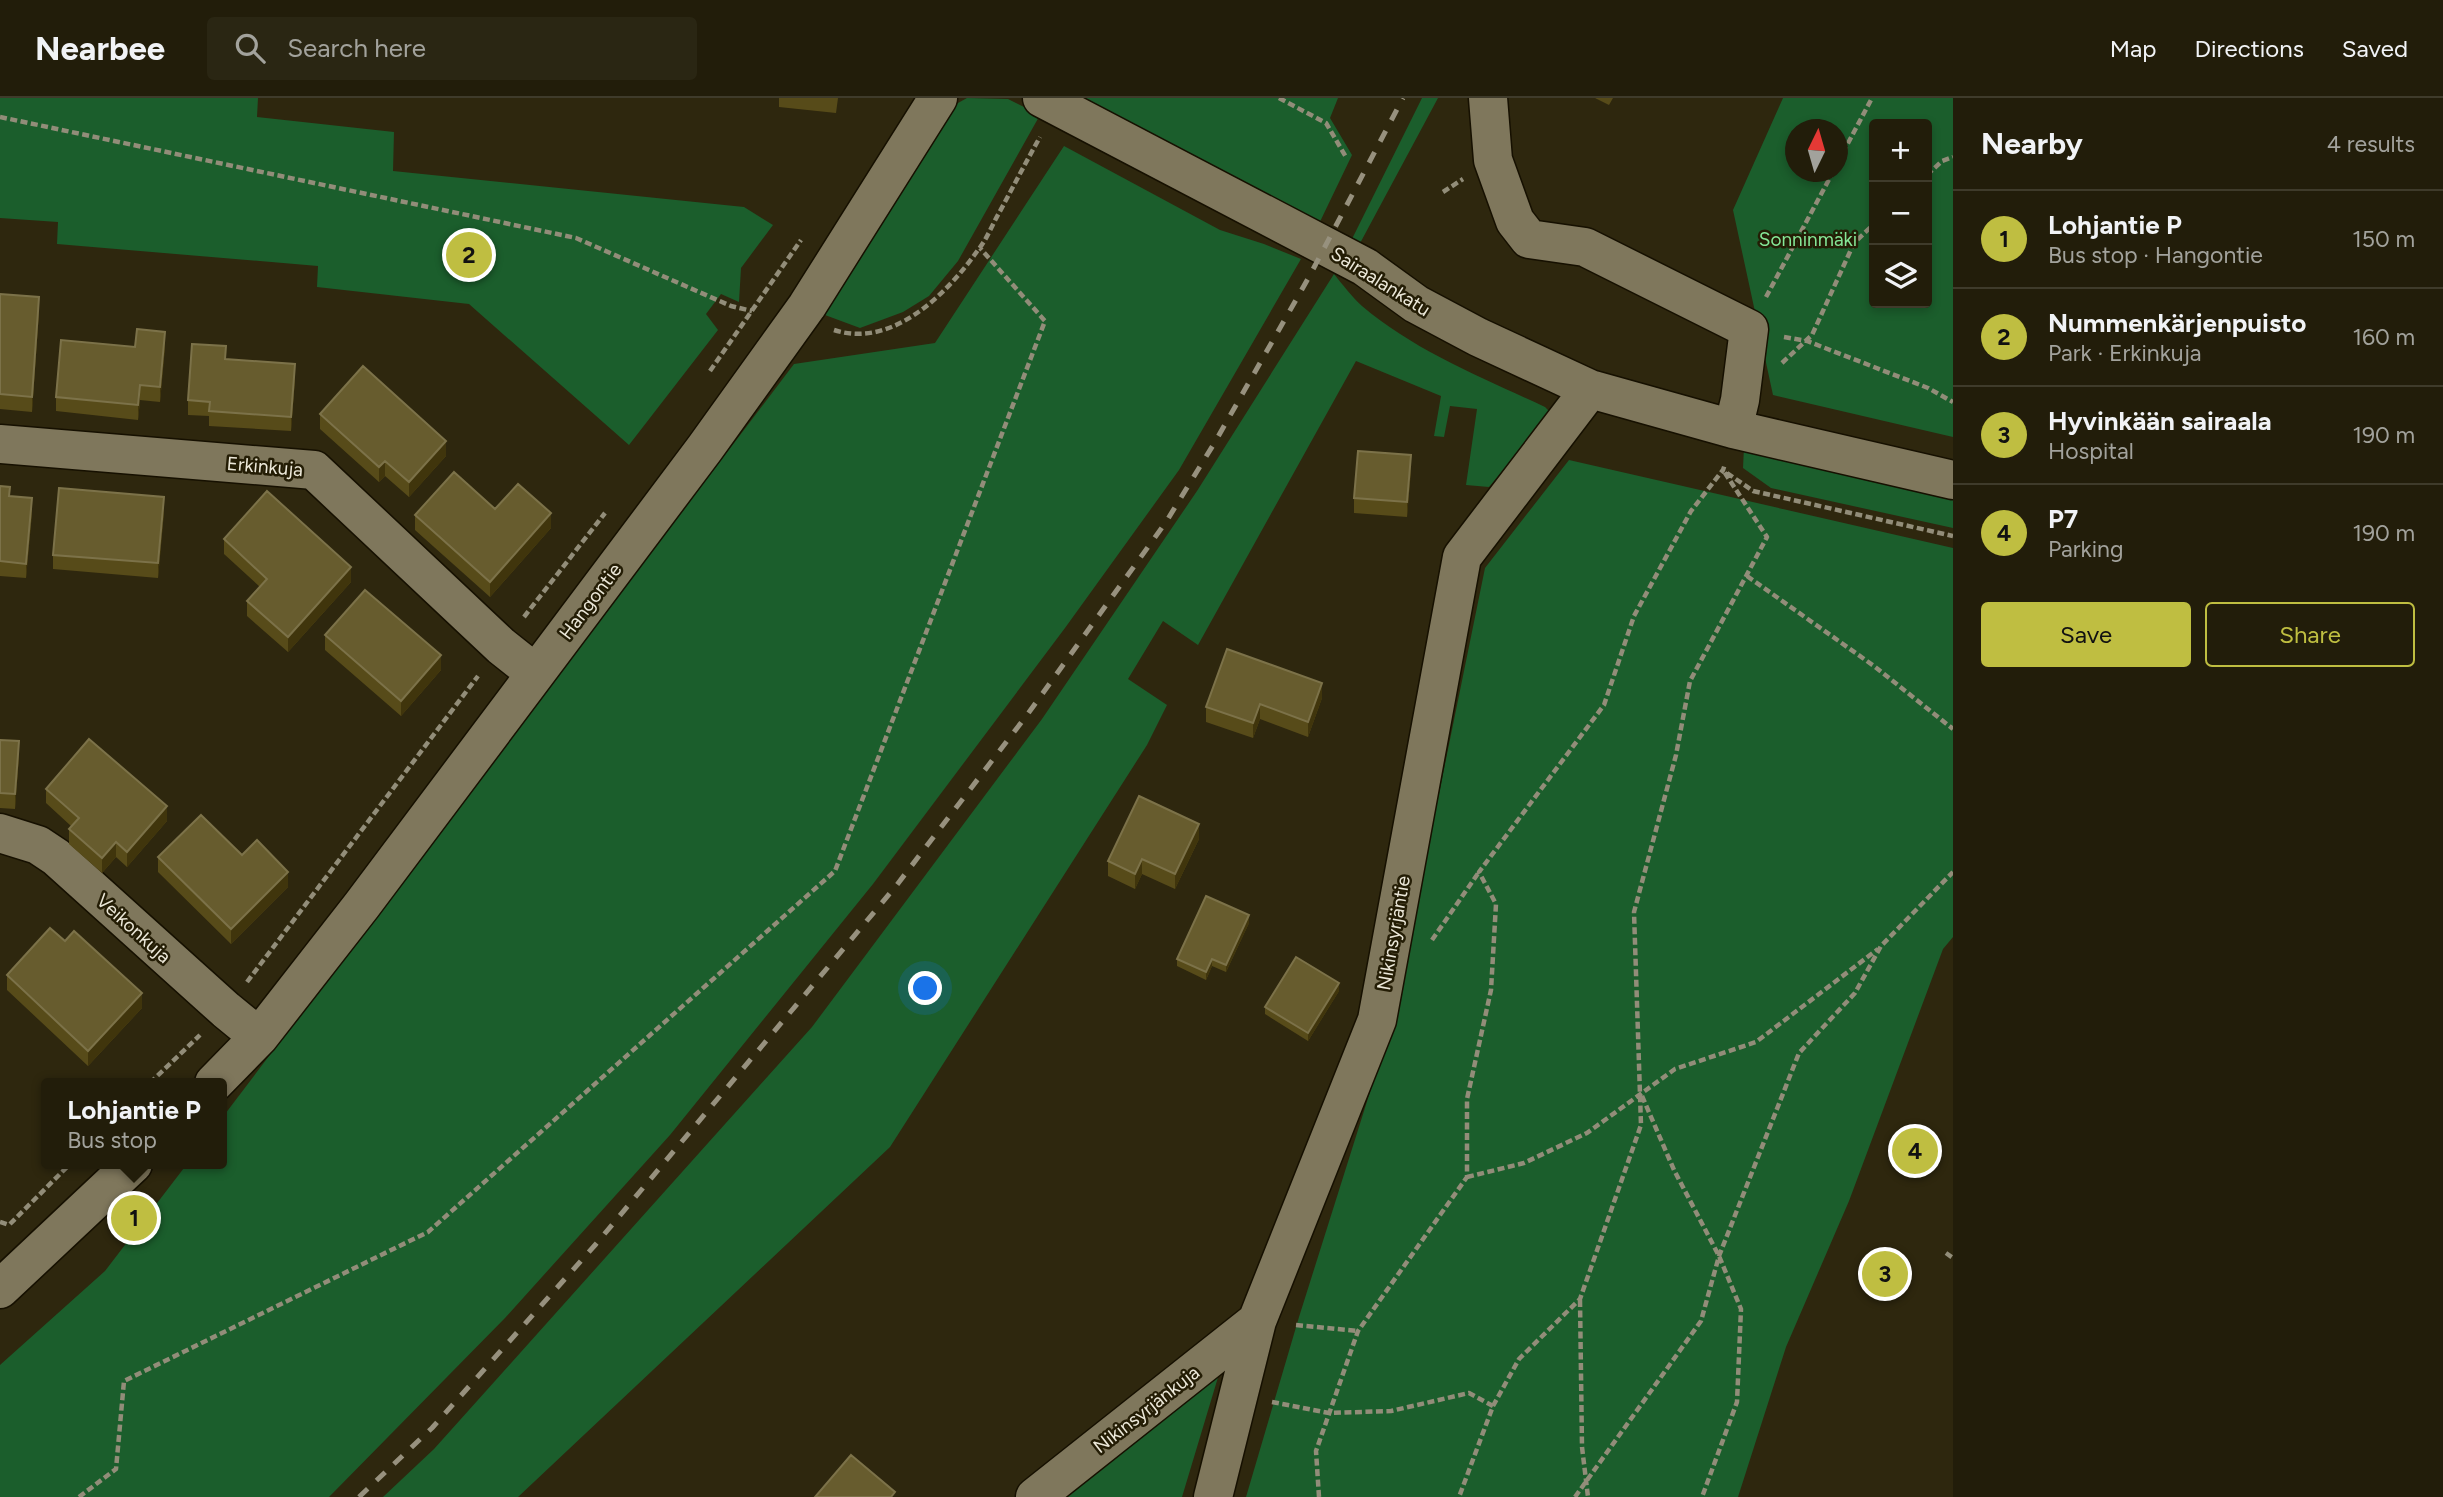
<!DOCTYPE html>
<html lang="en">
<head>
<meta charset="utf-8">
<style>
	body { margin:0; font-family:Figtree,sans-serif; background:#2a2613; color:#f1f3f6 }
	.controls { position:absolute; right:21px; top:21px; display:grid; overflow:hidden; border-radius:7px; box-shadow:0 4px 10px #0003 }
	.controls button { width:63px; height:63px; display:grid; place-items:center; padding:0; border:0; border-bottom:2px solid #3f3b2b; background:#221d0a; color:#f1f3f6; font:35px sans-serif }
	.compass { position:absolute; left:1785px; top:21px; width:63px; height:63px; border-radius:50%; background:#221d0a; box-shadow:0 4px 10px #0003; rotate:5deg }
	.you { position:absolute; left:926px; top:891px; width:24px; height:24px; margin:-18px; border:5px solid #fff; border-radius:50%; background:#1a73e8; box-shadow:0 0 0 10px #1a73e833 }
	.badge { display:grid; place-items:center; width:46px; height:46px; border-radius:50%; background:#bfbe41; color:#111; font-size:23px; font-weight:700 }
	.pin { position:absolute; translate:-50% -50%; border:4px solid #fff; box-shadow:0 2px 7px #0006 }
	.popup { position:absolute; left:41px; top:980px; width:186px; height:91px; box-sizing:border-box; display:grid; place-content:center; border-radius:7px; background:#221d0a; filter:drop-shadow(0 2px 5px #0005); font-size:23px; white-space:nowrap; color:#a2a29c }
	.popup b { font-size:26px; color:#f1f3f6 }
	.popup::after { content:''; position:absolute; left:50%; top:100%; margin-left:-14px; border:14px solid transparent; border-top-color:#221d0a }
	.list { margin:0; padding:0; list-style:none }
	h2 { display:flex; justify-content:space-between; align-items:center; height:91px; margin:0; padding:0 28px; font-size:30px }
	h2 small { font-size:23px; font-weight:400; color:#a2a29c }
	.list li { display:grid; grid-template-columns:46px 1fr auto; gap:21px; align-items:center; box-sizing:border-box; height:98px; padding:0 28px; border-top:2px solid #3f3b2b }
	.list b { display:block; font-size:26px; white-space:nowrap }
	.list p { margin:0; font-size:23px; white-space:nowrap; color:#a2a29c }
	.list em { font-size:23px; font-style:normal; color:#a2a29c }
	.actions { display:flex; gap:14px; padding:21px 28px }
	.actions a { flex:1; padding:16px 0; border:2px solid #bfbe41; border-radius:7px; text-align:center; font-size:24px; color:#bfbe41 }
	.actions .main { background:#bfbe41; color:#111 }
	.icon { flex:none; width:38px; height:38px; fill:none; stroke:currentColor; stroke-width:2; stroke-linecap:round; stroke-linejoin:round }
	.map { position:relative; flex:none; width:1953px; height:1399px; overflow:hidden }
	header { display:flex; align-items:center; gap:42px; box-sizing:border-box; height:98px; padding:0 35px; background:#221d0a; border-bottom:2px solid #3f3b2b }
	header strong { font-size:33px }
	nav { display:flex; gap:38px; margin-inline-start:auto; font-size:24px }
	.search { width:490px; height:63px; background:#2a2613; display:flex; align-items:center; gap:18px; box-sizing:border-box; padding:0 24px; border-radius:7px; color:#a2a29c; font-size:26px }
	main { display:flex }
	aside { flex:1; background:#221d0a }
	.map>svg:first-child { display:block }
	.green { fill:#1b5e2c; fill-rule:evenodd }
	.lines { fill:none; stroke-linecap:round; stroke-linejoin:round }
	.minor-casing { stroke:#161000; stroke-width:41 }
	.path { stroke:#928d79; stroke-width:4.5; stroke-dasharray:7 3.5; stroke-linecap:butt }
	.minor { stroke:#7f775c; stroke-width:38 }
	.rail { stroke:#97917e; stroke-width:5; stroke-dasharray:12 12; stroke-linecap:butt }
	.wall { fill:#574b19 }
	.shaded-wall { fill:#40350c }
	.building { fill:#675c2e; stroke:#7c7249; stroke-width:2 }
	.labels { text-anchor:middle; stroke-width:5; stroke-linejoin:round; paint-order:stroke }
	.park-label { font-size:19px; fill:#85e797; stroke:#241d05 }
	.street-label { font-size:19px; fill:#ece8d9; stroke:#241d05 }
</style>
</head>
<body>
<header>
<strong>Nearbee</strong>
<div class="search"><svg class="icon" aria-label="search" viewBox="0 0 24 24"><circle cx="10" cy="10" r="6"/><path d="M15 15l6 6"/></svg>Search here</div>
<nav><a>Map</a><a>Directions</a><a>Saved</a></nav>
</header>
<main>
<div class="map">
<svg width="1953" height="1399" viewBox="0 0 1953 1399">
	<rect width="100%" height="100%" fill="#2e270e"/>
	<path class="green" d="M0,0H258L257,19L394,34L393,73L744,109L773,127L741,170L739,204L721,196L706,216L718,232L629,347L469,206L317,189L318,168L57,146L58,124L0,120Z
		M967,0L1008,1L1040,17L958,163L929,198L903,214L860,230L825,217L945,17L958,5Z
		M1079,0H1338L1330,20L1352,57L1316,132Z
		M1422,0H1438L1358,149L1350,145Z
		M1783,0H1953V339L1773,297L1733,112ZM1874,26H1927V205H1874ZM1796,32H1838V74H1796Z
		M1064,48L1220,132L1264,146L1301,161L1179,372L1065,530L873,786L670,1037L505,1220L329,1399H0V1267L105,1173L187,1066H221L222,1020L794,266L935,245Z
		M1334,176C1343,187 1352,199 1362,208C1415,253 1483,280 1545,309L1551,315L1489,389L1466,387L1477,311L1450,308L1444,339L1434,338L1441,298L1356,263L1198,547L1163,523L1128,581L1167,607L1147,647L890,1049L518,1399H383L434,1351L812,929L1042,621L1197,393Z
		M1744,349L1953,395V430L1771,390L1743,370Z
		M1569,362L1953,450V839L1943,851L1849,1103L1786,1249L1738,1399H1246L1299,1219L1393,921L1485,470Z
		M1219,1276L1182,1399H1016L1171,1283Z"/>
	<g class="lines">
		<g class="minor-casing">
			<path id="minor" d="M1042,0L1365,169L1416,206L1478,239L1590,291L1733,331L1953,382
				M1488,0L1493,62L1515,123L1529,141L1585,149L1749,231L1740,302L1733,331
				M0,346L314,372L501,548L535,575
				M0,735L38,747L56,759L226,912L259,939
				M214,985L259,939L362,807L705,350L807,208L938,0
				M0,1191L133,1066
				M1035,1399L1257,1223
				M1213,1399L1257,1223L1377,922L1462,459L1590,291"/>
		</g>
		<path class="path" d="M1279,0L1326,25L1346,59
			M0,19L576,140L731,208L752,213
			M1838,64L1872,0
			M1927,77L1942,63L1953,59
			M1443,94L1463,81
			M1766,199L1833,74
			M834,232C892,251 947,196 978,152C987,141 992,127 999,115C1013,89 1026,64 1040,39
			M1784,239L1807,243L1928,290L1953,304
			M1782,265L1812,237L1854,145L1874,126
			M710,273L801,142
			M1727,375L1753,393L1953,438
			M1747,478L1874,568L1953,631
			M524,519L605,415
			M1432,842L1479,774
			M247,884L478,578
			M150,985L200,937
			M1642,998L1674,1072L1719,1158L1741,1211L1737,1304L1702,1399
			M1467,1079L1524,1065L1587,1035L1675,971L1756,944L1878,851
			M0,1124L9,1127
			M10,1126L70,1066
			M1946,1155L1953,1160
			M1580,1202L1582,1349L1588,1399
			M1296,1227L1358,1233
			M1272,1304L1329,1315L1391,1313L1469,1295L1493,1308L1459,1399
			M1493,1308L1519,1261L1580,1201L1641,1027L1634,814L1676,657L1690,583L1767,439L1723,372
			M79,1399L116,1371L124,1283L428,1134L835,773L1045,223L980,150
			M1319,1399L1316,1353L1358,1233L1467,1079V1001L1491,892L1496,806L1479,774L1604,607L1634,518L1691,413L1723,372L1725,366
			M1575,1399L1701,1223L1719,1158L1799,955L1855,895L1881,848L1953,774"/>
		<use href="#minor" class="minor"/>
		<path class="rail" d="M359,1399L432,1330L596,1146L896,788L1027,617L1166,424L1215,344L1309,179L1403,0"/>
	</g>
	<path class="wall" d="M779,0H838L836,15L779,9Z
		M1595,0H1613L1609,7Z
		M0,196L39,214L32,314L0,311Z
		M165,249L160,304L140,302L138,322L56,313V299Z
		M226,261L295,281L291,333L209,328V318L188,317V302Z
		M320,316L446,358L409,399L385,378L379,384L320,331Z
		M1411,372L1407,419L1354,415V400Z
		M0,388L10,398L32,415L26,480L0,478Z
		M495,411L551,430L490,499L415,432V417Z
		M164,414L158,480L53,471V457Z
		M224,441L351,484L288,554L247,518V503L260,489L224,456Z
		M325,537L441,572L401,618L325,552Z
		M1322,600L1308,639L1260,621L1253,640L1206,624V609Z
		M0,642L19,658L15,711L0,710Z
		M46,691L167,723L127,769L116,759L102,775L69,746V731L71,728L46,705Z
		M1199,741L1175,791L1142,776L1135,791L1108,778V763Z
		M242,757L288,789L231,846L158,774V759Z
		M1249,825L1226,874L1212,868L1206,882L1177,868V861Z
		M65,843L142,910L88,968L7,892V877Z
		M1339,893L1308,943L1265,916V909Z"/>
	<path class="shaded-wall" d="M39,199V214L32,314V299Z
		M165,234V249L160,304V289Z
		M295,266V281L291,333V319Z
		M140,287V302L138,322V307Z
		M446,343V358L409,399V384Z
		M1411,357V372L1407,419V404Z
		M385,363V378L379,384V369Z
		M164,399V414L158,480V465Z
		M32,400V415L26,480V466Z
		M551,415V430L490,499V484Z
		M351,469V484L288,554V539Z
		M441,557V572L401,618V603Z
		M1322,585V600L1308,639V624Z
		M1260,606V621L1253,640V625Z
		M19,643V658L15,711V696Z
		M167,708V723L127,769V754Z
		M1199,726V741L1175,791V776Z
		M116,744V759L102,775V760Z
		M1142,761V776L1135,791V776Z
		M288,774V789L231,846V831Z
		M1249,817V825L1226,874V867Z
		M1212,861V868L1206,882V874Z
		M1339,885V893L1308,943V935Z
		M142,895V910L88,968V953Z"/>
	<path class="building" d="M0,196L39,199L32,299L0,296Z
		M137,231L165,234L160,289L140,287L138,307L56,299L61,242L135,249Z
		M192,246L226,248L225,261L295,266L291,319L209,313L210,304L188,302Z
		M363,268L446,343L409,384L385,363L379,369L320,316Z
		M1358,353L1411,357L1407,404L1354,400Z
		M454,374L495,411L518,386L551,415L490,484L415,417Z
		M0,388L10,389L9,398L32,400L26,466L0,463Z
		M59,390L164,399L158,465L53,457Z
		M267,393L351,469L288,539L247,503L267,481L224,441Z
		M365,492L441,557L401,603L325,537Z
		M1227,551L1322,585L1308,624L1260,606L1253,625L1206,609Z
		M89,641L167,708L127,754L116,744L102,760L69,731L79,720L46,691Z
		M0,642L19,643L15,696L0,695Z
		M1139,698L1199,726L1175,776L1142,761L1135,776L1108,763Z
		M201,717L242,757L257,742L288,774L231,831L158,759Z
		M1206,798L1249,817L1226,867L1212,861L1206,874L1177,861Z
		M50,830L65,843L74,833L142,895L88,953L7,877Z
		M1296,859L1339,885L1308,935L1265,909Z
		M851,1357L895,1394L891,1399H815Z"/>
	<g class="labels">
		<g class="park-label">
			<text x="1808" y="148">Sonninmäki</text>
		</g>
		<g class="street-label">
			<text transform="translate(1381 183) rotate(32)" y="7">Sairaalankatu</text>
			<text transform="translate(265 368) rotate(5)" y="7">Erkinkuja</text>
			<text transform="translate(590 503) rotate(-53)" y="7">Hangontie</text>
			<text transform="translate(134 830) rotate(42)" y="7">Veikonkuja</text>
			<text transform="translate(1393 835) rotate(-80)" y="7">Nikinsyrjäntie</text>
			<text transform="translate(1146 1311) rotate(-38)" y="7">Nikinsyrjänkuja</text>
		</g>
	</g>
</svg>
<div class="controls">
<button>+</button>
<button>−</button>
<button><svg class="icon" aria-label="layers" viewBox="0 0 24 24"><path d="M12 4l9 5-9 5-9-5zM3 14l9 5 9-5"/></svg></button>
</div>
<svg class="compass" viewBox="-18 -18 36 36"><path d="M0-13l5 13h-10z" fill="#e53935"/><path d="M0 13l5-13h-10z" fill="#a2a29c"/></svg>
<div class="you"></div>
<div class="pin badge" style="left:134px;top:1120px">1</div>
<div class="popup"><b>Lohjantie P</b>Bus stop</div>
<div class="pin badge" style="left:469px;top:157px">2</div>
<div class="pin badge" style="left:1885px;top:1176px">3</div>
<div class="pin badge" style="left:1915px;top:1053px">4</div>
</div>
<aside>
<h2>Nearby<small>4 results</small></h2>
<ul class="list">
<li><span class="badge">1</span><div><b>Lohjantie P</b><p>Bus stop · Hangontie</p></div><em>150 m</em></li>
<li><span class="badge">2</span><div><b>Nummenkärjenpuisto</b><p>Park · Erkinkuja</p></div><em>160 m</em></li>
<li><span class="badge">3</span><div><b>Hyvinkään sairaala</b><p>Hospital</p></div><em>190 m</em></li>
<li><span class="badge">4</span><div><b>P7</b><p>Parking</p></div><em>190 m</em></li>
</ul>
<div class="actions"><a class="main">Save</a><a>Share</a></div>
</aside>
</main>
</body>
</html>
